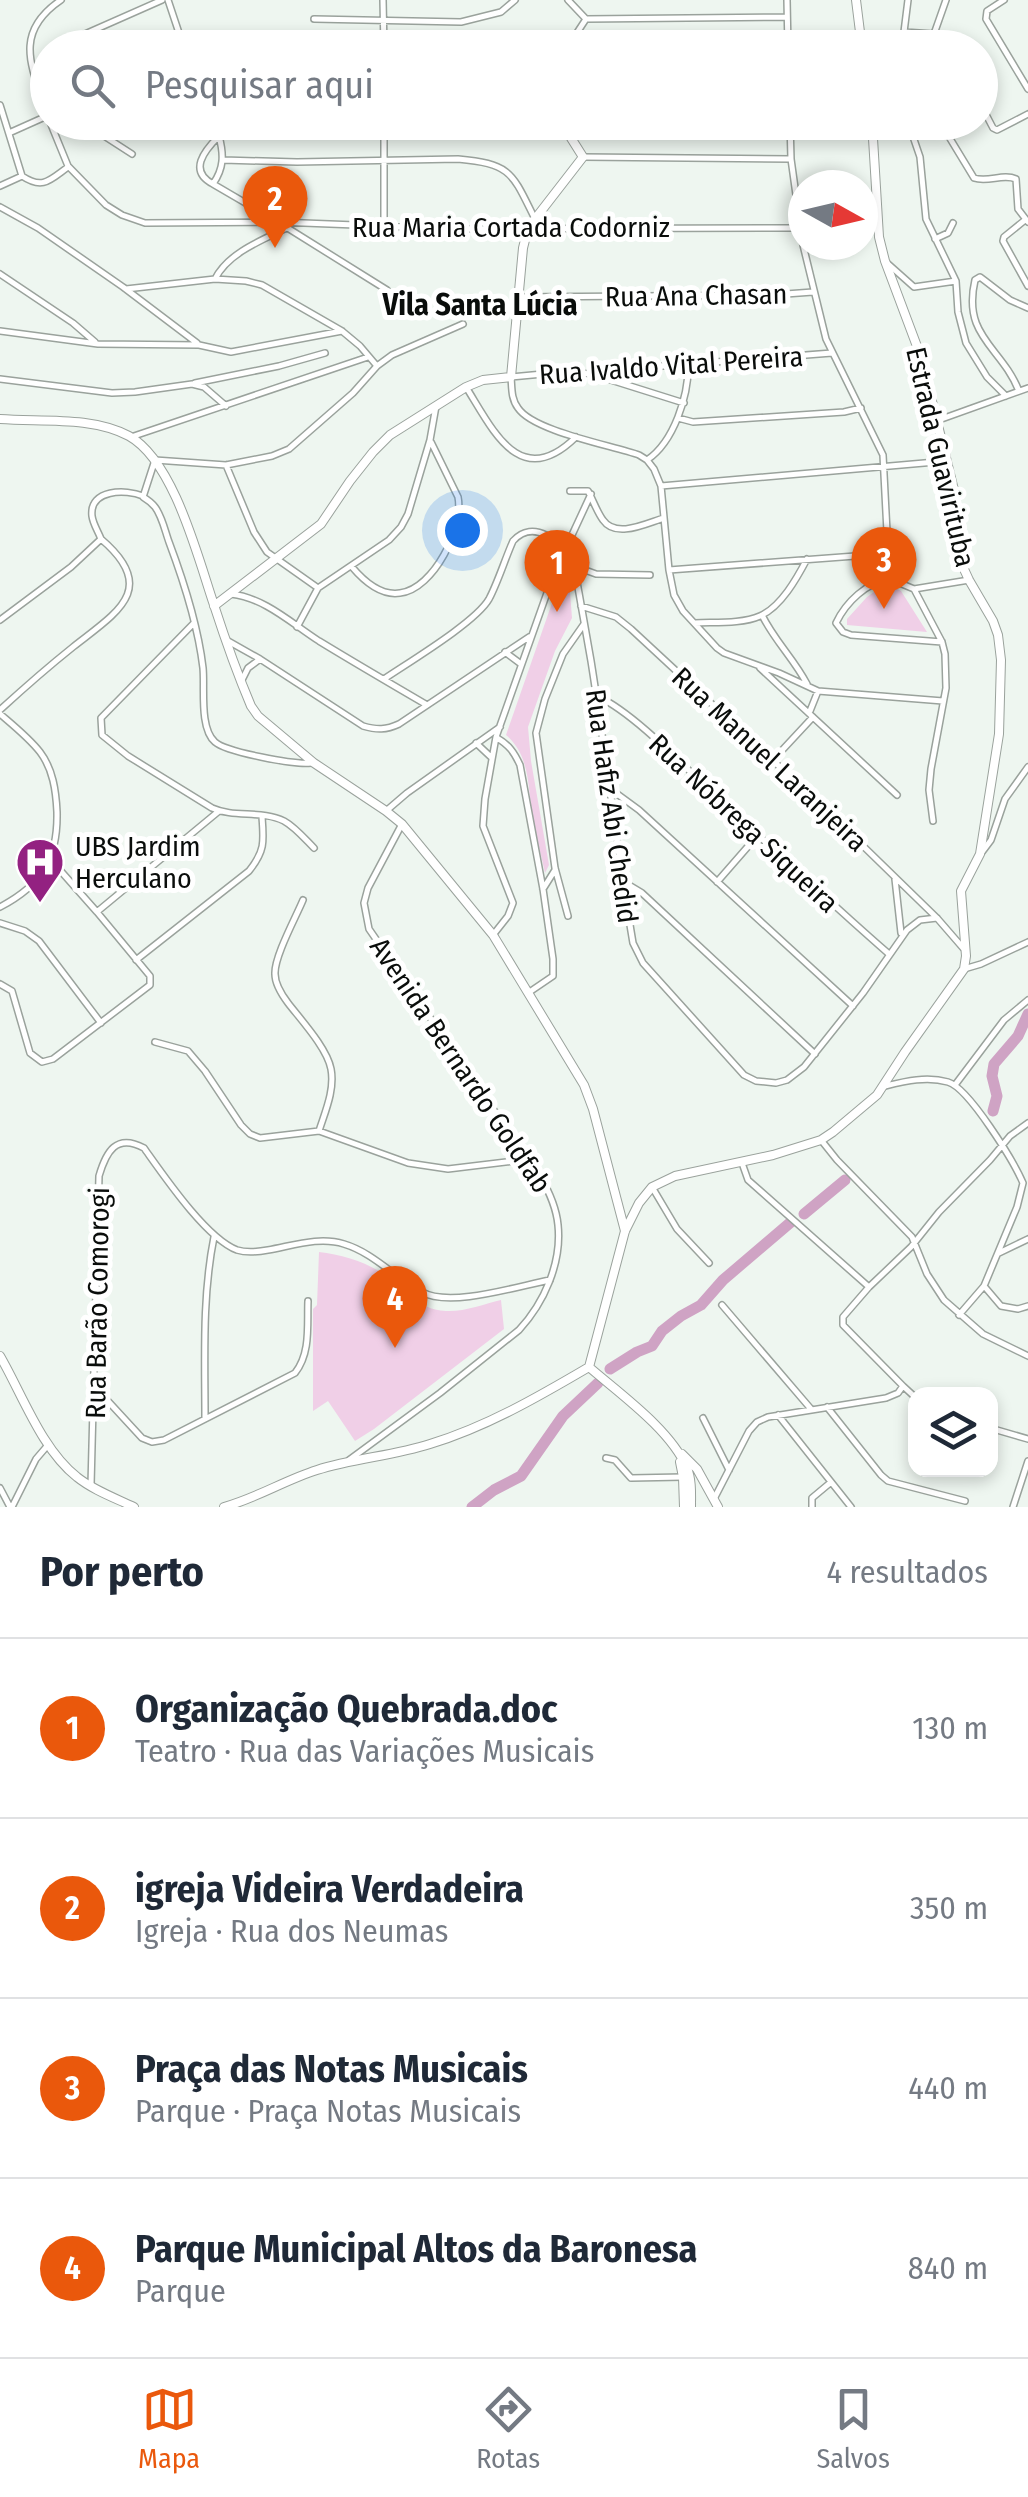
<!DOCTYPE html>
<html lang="pt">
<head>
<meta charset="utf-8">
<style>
	body { margin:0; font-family:"Fira Sans Condensed",sans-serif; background:#f2f2f3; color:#1f2937 }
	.controls { position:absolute; right:30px; bottom:30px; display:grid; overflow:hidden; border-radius:20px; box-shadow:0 5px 15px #0003 }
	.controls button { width:90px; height:90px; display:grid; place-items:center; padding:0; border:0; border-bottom:2px solid #e0e1e3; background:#fff; color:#1f2937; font:50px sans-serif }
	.compass { position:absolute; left:788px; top:170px; width:90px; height:90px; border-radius:50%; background:#fff; box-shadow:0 5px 15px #0003; rotate:98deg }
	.you { position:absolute; left:462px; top:530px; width:35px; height:35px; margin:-25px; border:8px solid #fff; border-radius:50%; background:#1a73e8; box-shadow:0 0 0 15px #1a73e833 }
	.badge { display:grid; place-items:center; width:65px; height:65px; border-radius:50%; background:#ea580c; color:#fff; font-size:32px; font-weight:700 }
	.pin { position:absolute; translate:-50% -82px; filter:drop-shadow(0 2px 5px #0008) }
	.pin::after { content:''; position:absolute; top:52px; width:35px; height:30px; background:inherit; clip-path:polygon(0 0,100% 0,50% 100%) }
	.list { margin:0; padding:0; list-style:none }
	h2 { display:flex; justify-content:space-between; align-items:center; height:130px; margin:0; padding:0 40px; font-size:42px }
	h2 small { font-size:32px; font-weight:400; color:#747a83 }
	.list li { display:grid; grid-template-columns:65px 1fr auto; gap:30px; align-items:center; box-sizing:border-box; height:180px; padding:0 40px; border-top:2px solid #e0e1e3 }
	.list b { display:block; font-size:38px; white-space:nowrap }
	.list p { margin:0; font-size:32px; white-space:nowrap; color:#747a83 }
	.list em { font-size:32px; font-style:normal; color:#747a83 }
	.icon { flex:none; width:55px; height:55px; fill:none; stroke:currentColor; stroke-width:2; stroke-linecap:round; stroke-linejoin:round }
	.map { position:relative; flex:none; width:1028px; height:1507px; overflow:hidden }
	.search { position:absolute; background:#fff; box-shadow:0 5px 15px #0003; left:30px; right:30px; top:30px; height:110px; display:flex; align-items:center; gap:25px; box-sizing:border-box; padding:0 35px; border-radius:55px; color:#747a83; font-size:38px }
	.sheet { height:850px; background:#fff }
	nav { display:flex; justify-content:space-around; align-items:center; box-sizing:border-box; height:140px; border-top:2px solid #e0e1e3; background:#fff; font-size:28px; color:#747a83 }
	nav a { display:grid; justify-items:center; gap:5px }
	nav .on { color:#ea580c }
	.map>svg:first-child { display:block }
	.green { fill:#f0cfe7 }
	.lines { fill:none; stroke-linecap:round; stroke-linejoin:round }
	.river { stroke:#cfa3c4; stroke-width:11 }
	.street-casing { stroke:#9aa29c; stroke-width:8 }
	.secondary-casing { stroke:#9aa29c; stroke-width:10 }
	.street { stroke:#fff; stroke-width:5 }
	.secondary { stroke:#fff; stroke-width:8 }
	.labels { text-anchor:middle; stroke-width:10; stroke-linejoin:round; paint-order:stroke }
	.street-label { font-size:28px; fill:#0a0d0b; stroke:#fff }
	.poi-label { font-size:28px; fill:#0a0d0b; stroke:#fff; text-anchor:start }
	.neighbourhood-label { font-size:30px; font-weight:bold; fill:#0a0d0b; stroke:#fff }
</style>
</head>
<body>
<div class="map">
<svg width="1028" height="1507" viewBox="0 0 1028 1507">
	<rect width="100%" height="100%" fill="#eef6f0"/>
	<path class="green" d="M565,579L570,592L572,618L555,651L528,727L531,761L549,865L545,873C542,857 537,842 534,826C527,794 533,758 506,735L560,580L564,581Z
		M881,587H894L901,591L927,632L847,625V619L867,597Z
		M319,1252C339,1254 362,1261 379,1271C403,1285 416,1310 446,1311C464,1312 484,1304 501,1300L504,1329L374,1429L355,1441L328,1401L313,1411V1309L317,1305Z"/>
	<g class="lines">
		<path class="river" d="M993,1111L997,1096L992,1076L994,1064L1018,1036L1028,1014
			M804,1214L845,1180
			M610,1369L637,1352L652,1346L662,1331L681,1316L701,1305L723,1280L791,1222
			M472,1507L494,1490L521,1476L563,1416L598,1383"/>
		<g class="street-casing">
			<path id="street" d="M168,0L182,42V48
				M383,0L384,48
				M568,0L586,19
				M787,0L788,48
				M1004,0L987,11L986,19L1028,89
				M314,19L461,22L501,12L515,0
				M586,19L787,17
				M904,32L934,34L946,0
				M72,48L76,38L162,0
				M567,48L586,19
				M902,48L908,0
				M980,103L993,128L997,130L1028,114
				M0,105L22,176C43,190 50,180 68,167
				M48,116C33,69 11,34 61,0
				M50,122L68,166L106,205L122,215L145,223L278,222L459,229L800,228
				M94,122L101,134L132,154
				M250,122L219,136C224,155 224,168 213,184L278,222L387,290
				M384,122V228
				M790,122L791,159L803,245
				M908,122L920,157L926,219L956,281L958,312L966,343L987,377L1006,396
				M940,122L974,178C988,183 1003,173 1016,179L1018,209L1028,222
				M9,133L47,116
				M583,157L791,159
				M223,160L297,162L458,159C512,164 512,173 535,219
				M213,184C188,171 204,151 219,136
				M0,186L22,176
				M0,207L38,228L123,287L197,343
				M1025,220L1004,237L1003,241L1028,286
				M935,239L948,233L953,223
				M887,263L914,287L956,281
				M0,274L73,323L95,342
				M215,279C228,253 262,240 287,228
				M126,289L215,279L246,281L262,285L342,331L360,346L377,366
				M518,297L772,295L813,292
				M0,331L98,344L199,345L231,352L342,331
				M832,353L611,370L592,374L564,372L511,377C512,388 511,399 518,408C533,431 610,445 639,455L647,460L654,469L661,486L669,570L674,595L683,611L717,648L724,653L779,673L818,691L943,701
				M595,375L684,403
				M0,379L112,393L135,392L192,384L204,387L226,406
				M195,383L279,366L325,353
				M466,387C493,430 520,492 576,437
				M1019,391C1001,346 962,337 975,280L980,277L984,280L1010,300L1028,308
				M678,418L693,422L844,412L861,408
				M936,421L1028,388
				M131,437L368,357
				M647,460C674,442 689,395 688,364
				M226,465L254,532L267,552L318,588
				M661,486L947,461
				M570,491H588C593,500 597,512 603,520C616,539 647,523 664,518
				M574,566L596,574L650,575
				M352,567C363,580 381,596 400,593C434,589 464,527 458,497L431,442
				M669,570L882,554L888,551L883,455L826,339L803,245
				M914,589L969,580
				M231,594C265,598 291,623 319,641C355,663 391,684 427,705
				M581,606L616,617L631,629L823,807L937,918L963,948
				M762,615C774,640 794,659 807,684
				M0,620L71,567L101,539C98,531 93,524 92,516C89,489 126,489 143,496
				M695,623C715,622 742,624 760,616C781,607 797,578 807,559
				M193,624L101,718L102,735L128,756L212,808C234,818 262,810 284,821C295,827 305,839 314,848
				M297,627L318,588L389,540L401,527L408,514L430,440L436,406
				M228,641L260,659
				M505,652L521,664
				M760,668L897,795
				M384,679C409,662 476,622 489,599C498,582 505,559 513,541C533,518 562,541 572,563C576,572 577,583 579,593C583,616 587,639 591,661C606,755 617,849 633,943L643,963L744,1075L756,1081L776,1083L787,1080L804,1067L863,993L907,930L920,920L937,918
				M241,682L248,668L260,659L363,726C377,730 386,730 399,724L529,637
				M597,696C632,712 679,761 708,789C768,844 827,900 889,954
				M0,710C24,688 48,667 73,647C116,613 160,589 101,539
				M810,711L818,691
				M0,714C14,726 29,738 40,752C53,769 56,791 57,812C58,859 42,885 0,907
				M497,738C509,745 514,752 520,765L543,889L553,959V976L528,993
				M476,743L492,758
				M773,760L813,717
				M311,763C295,765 226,752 215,742C199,728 205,687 203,668C198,625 184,582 169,542C165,531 162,516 155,507C151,502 148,500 143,497L155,460L226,465L272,456L289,449L353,393L377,366L392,355L463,324
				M609,788L639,810L853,1006
				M386,811L407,793L500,727
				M933,821L929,790L931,769L946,688L945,654L942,642L914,589L890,579C867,582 846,602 836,623L843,632L851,635L942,642
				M982,852L991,840L1005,799L1028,767
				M895,879L901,933
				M622,881L642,893L815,1054
				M717,882L758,835
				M543,889L555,870
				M303,900C296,917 274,957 275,974C275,984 282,995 288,1003C301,1020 327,1048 331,1069C335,1090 325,1112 319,1131
				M98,911L219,811
				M568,916L555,868L536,733L545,699L563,654L584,624
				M0,923L25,931L39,941L101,1023
				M493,935L508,916L513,903L483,826L485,799L496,737L553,576L591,494
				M136,960L249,871C265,851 264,842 262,817
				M964,969L981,964L1028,942
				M0,984L12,991L30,1053L42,1062L53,1059L150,985V976L97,912L51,860
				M155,1042L188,1051L205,1071L241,1125L250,1134L260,1138L319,1131L408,1163L448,1169L530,1159
				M955,1085L1004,1020L1028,1000
				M885,1086C906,1081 927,1076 948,1082C969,1088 1014,1162 1023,1183L1017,1207L984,1286L959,1315
				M821,1140L837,1160L912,1237L927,1274L944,1300L983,1334L1028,1356
				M742,1163L748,1180L869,1287
				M652,1187L677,1229L709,1263
				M999,1253L1028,1239
				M984,1286L1001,1306L1018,1309L1028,1306
				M722,1305L811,1409
				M903,1386L916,1398
				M95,1387L142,1438L152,1442L164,1440L295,1373C311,1353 307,1325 308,1301
				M827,1407L881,1475L888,1481L965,1501
				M778,1415L851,1507
				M205,1418C205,1358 202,1297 214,1237
				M703,1418L729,1470
				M990,1428L1028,1439
				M606,1458L615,1460L631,1478L683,1477
				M349,1460L440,1393L519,1330C544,1303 562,1263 558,1225C554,1183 514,1140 491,1106C451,1047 410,988 369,929L364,903L368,888L402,824
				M91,1485L99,1176C106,1152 116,1133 144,1148C164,1176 206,1238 237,1250C247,1253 257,1252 268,1250C292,1246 319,1236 344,1244C374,1253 395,1278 422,1292C450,1308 518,1286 550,1280
				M0,1488L10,1507
				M715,1497L749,1431L757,1422L768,1417L886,1398L898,1393L903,1386L843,1325V1317L869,1287L911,1247L939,1212L990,1160L1010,1136L1028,1123
				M12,1507L36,1459L48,1445
				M812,1507V1498L830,1483
				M1013,1507L1028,1461"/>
		</g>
		<g class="secondary-casing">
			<path id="secondary" d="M856,0L862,48
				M0,419C41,422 92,416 129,436C174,461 198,558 214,605C225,639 237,673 251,706L258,716L314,763L386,811L402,824L493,935L584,1085L593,1109L625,1231
				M214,606L321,524L350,481L373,452L390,435L466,387L483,380L511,377L523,248L528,228L583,157L561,122
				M0,1356C22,1394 42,1450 77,1477C93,1490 115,1498 134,1507
				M589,1367L625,1231L639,1203L652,1187L675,1176L773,1155L821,1140L833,1132L877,1095L905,1052L964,969L966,956L961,891L980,854L999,734L1001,660L998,635L993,621L969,580L963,567L954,490L921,357L885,261L879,237L872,122
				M589,1367C620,1394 670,1429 687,1468C692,1480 691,1495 691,1507
				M682,1454L697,1469L718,1507
				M680,1462L683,1477L684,1507
				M224,1507C257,1498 285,1480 317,1470C354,1458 393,1456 430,1444C486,1427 538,1397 589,1367"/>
		</g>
		<use href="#street" class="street"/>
		<use href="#secondary" class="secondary"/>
	</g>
	<defs>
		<g id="hospital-pin" transform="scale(2.5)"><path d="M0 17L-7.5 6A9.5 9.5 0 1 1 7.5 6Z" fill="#932181" stroke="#fff"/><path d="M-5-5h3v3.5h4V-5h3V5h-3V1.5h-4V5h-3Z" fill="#fff"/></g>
	</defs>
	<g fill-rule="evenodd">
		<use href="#hospital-pin" x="40" y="862"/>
	</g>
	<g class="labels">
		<g class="street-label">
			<text x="511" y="237">Rua Maria Cortada Codorniz</text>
			<text transform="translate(696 295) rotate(-1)" y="10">Rua Ana Chasan</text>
			<text transform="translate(671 365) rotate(-4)" y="10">Rua Ivaldo Vital Pereira</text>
			<text transform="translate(941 457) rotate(77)" y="10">Estrada Guavirituba</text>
			<text transform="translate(770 759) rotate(43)" y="10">Rua Manuel Laranjeira</text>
			<text transform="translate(612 806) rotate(82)" y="10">Rua Hafiz Abi Chedid</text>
			<text transform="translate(744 823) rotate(43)" y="10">Rua Nóbrega Siqueira</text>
			<text transform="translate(461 1065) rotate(56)" y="10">Avenida Bernardo Goldfab</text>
			<text transform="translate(97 1303) rotate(-89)" y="10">Rua Barão Comorogi</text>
		</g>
		<g class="poi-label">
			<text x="75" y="856">UBS Jardim<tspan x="75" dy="32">Herculano</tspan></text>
		</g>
		<g class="neighbourhood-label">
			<text x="480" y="315">Vila Santa Lúcia</text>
		</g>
	</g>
</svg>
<div class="controls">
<button><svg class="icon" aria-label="layers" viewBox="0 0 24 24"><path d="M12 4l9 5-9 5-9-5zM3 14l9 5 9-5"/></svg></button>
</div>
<svg class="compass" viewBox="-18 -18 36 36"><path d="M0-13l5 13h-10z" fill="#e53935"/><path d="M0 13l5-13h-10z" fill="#747a83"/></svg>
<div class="you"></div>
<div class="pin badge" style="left:557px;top:612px">1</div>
<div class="pin badge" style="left:275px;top:248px">2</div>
<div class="pin badge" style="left:884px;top:609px">3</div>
<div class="pin badge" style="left:395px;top:1348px">4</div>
<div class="search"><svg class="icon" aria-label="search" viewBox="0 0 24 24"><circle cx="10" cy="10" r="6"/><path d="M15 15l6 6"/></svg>Pesquisar aqui</div>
</div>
<section class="sheet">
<h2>Por perto<small>4 resultados</small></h2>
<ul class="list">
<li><span class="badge">1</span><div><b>Organização Quebrada.doc</b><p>Teatro · Rua das Variações Musicais</p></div><em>130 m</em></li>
<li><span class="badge">2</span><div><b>igreja Videira Verdadeira</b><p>Igreja · Rua dos Neumas</p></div><em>350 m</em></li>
<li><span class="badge">3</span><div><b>Praça das Notas Musicais</b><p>Parque · Praça Notas Musicais</p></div><em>440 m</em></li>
<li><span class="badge">4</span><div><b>Parque Municipal Altos da Baronesa</b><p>Parque</p></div><em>840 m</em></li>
</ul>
</section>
<nav>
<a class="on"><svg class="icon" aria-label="map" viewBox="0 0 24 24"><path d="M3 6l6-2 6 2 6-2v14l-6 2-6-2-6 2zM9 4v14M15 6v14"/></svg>Mapa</a>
<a><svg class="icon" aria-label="directions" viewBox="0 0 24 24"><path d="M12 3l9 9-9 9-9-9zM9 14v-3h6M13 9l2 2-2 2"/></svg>Rotas</a>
<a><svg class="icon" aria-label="saved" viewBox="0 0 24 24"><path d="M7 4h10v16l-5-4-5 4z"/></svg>Salvos</a>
</nav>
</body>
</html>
